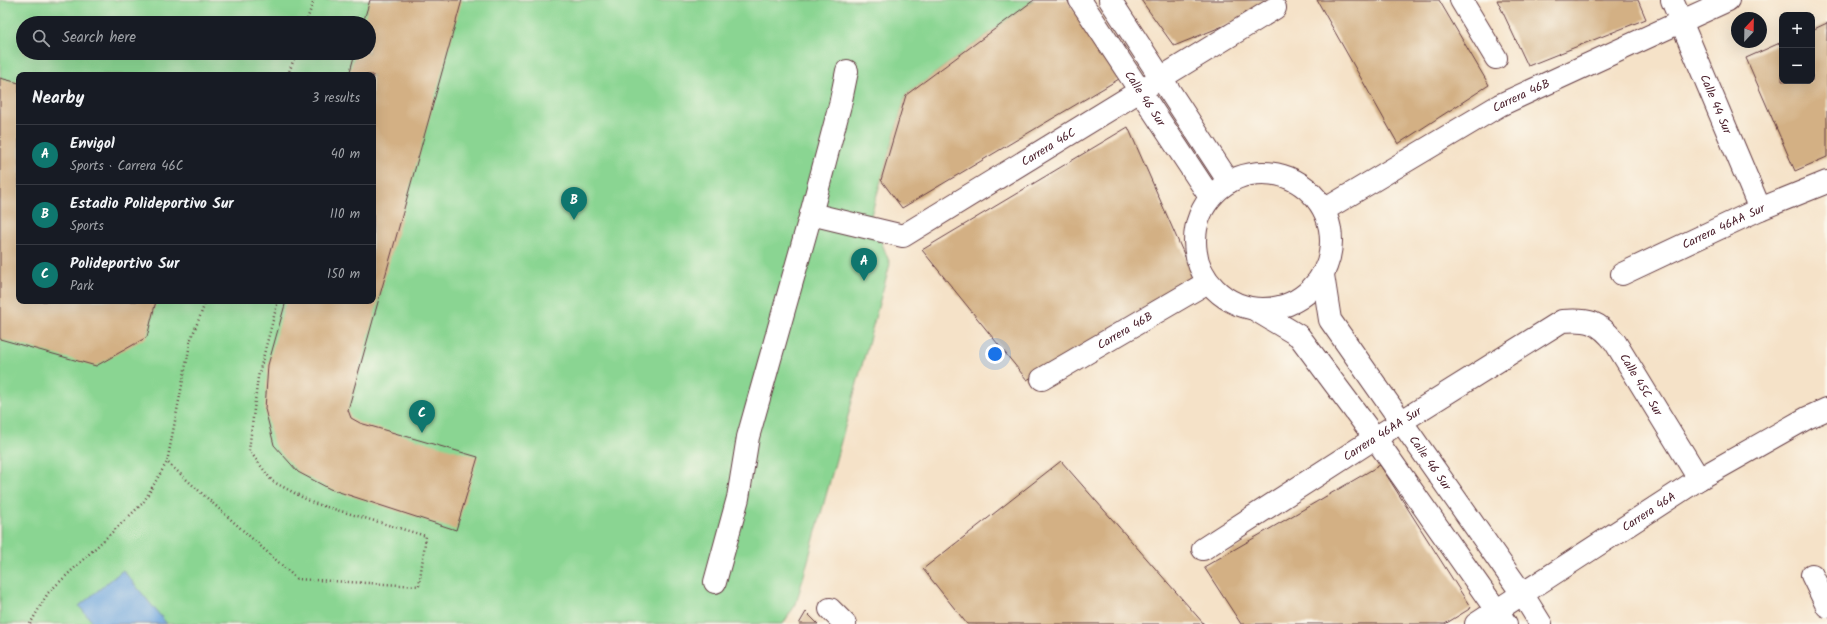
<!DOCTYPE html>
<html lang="en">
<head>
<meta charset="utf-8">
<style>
	body { margin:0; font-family:Kalam,sans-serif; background:#20242c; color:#f1f3f6 }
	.controls { position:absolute; right:12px; top:12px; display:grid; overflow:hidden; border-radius:8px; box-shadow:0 4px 16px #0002 }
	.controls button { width:36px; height:36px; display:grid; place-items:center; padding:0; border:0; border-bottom:1px solid #363941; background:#171b24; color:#f1f3f6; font:20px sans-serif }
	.compass { position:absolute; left:1731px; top:12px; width:36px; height:36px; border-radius:50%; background:#171b24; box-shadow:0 4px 16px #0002; rotate:22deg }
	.you { position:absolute; left:995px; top:354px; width:14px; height:14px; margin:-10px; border:3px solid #fff; border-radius:50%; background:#1a73e8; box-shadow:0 0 0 6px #1a73e833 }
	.badge { display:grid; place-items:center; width:26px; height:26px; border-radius:50%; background:#0f766e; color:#fff; font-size:13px; font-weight:700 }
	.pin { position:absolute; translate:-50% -33px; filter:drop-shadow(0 1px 2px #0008) }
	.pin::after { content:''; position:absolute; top:21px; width:14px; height:12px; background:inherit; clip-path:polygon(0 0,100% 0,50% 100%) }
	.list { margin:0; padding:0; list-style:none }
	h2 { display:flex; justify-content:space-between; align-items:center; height:52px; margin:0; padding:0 16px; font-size:17px }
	h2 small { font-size:13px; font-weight:400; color:#9ea1a6 }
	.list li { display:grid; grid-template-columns:26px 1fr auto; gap:12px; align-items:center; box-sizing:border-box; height:60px; padding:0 16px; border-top:1px solid #363941 }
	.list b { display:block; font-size:15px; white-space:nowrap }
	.list p { margin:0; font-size:13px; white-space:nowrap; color:#9ea1a6 }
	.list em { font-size:13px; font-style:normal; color:#9ea1a6 }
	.icon { flex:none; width:22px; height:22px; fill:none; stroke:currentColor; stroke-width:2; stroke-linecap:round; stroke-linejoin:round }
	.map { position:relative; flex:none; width:1827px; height:624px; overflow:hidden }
	.search { position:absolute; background:#171b24; box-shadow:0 4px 16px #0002; left:16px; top:16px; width:360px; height:44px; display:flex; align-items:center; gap:10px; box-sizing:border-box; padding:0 14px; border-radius:22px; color:#9ea1a6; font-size:15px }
	.panel { position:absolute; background:#171b24; box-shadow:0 4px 16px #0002; left:16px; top:72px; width:360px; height:232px; border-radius:8px }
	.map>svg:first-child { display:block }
	.green { fill:#8ad592; stroke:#6a7a5e; fill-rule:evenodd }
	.water { fill:#6ea6dd; stroke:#5c6284 }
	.building { fill:#d3b084 }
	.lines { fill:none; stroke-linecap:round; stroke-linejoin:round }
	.minor-casing { stroke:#643c43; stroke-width:24 }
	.path { stroke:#643c43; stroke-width:2.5; stroke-dasharray:1 3; stroke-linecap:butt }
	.minor { stroke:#fff; stroke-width:22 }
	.labels { text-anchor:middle; stroke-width:4; stroke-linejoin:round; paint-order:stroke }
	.street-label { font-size:12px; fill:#4a1f2b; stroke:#fbf7ec }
</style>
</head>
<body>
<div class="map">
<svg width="1827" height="624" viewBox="0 0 1827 624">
	<rect width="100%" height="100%" fill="#fbf7ec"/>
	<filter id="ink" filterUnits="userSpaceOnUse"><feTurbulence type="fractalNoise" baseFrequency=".025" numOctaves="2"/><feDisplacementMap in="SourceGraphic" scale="8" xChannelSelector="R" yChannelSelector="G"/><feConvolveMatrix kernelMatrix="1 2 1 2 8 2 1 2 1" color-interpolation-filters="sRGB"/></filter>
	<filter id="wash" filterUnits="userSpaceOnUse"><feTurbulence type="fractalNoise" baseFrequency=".012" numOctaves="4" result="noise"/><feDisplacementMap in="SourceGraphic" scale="16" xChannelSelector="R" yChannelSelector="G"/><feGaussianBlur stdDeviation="0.9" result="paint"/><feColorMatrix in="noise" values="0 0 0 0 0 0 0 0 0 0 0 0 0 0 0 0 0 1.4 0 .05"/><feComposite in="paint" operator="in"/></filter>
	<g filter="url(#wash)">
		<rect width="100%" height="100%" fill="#f5e2c8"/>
		<path class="green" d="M0,0H1034L906,95L871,215L890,264L796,604L783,624H0ZM23,23H369V53H23ZM19,75H373V301H19Z"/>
		<path class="water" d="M123,570L167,624H94L79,606Z"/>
		<g id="blocks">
			<path class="building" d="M370,0H462L348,410L351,418L360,423L478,457L456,530L330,489L298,472L274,445L265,409L268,365L286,301H373V75H349L355,53H369V23H363Z
				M1034,0H1067L1119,79L902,208L881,180L906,95Z
				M1141,0H1281L1282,2L1174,46Z
				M1317,0H1439L1489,85L1398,144Z
				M1497,0H1638L1646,19L1528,66Z
				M1827,23V157L1795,171L1746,58L1782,42V81H1812V30Z
				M0,78L19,83V301H156L147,337L96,366L0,339Z
				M1128,127L1194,277L1027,380L922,250Z
				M1061,461L1204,624H967L923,569Z
				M1380,465L1471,608L1445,624H1241L1204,567Z
				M806,612L818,624H799Z"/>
		</g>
	</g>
	<g filter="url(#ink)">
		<use href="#blocks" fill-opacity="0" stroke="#643c43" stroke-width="1"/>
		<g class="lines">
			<g class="minor-casing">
				<g id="minor">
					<path id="s1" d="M1080,0L1210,197"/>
					<path d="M1110,0L1229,182"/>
					<path d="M1461,0L1496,58"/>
					<path id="s2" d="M1672,0L1760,209"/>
					<circle cx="1263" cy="241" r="68"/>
					<path id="s3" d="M1324,210L1500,105L1728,0"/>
					<path id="s4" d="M811,214L903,236L1275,8"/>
					<path id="s5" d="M1622,274L1760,209L1827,182"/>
					<path id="s6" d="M1323,275L1330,320L1523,595L1541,624"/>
					<path d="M1254,309L1299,336L1375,438L1506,624"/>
					<path id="s7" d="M1042,379L1208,282"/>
					<path id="s8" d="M1203,549L1375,438L1562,321C1589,319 1598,321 1615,342L1699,479"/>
					<path d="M1812,575L1827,606"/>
					<path d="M715,582L738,498L748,437L811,214L840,105L847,71"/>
					<path d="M830,609L845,624"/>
					<path id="s9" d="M1476,624L1699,479L1807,418L1827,409"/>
				</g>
			</g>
			<path class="path" d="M306,23L314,0
				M288,75L296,53
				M206,301L191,339L167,462L297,579L419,586L426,536L313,503L272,481L249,450L258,377L278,301
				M30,624L48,593L143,503L167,462"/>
			<use href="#minor" class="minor"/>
		</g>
	</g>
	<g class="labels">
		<g class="street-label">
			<text dy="4" stroke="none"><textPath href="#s3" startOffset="228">Carrera 46B</textPath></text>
			<text dy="4" stroke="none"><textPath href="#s1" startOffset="118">Calle 46 Sur</textPath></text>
			<text dy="4" stroke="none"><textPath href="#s2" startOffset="113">Calle 44 Sur</textPath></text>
			<text dy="4" stroke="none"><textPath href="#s4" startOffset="265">Carrera 46C</textPath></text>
			<text dy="4" stroke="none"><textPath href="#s5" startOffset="112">Carrera 46AA Sur</textPath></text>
			<text dy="4" stroke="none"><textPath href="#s7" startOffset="96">Carrera 46B</textPath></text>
			<text dy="4" stroke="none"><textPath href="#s8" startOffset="536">Calle 45C Sur</textPath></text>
			<text dy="4" stroke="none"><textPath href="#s8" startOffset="213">Carrera 46AA Sur</textPath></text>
			<text dy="4" stroke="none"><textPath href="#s6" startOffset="220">Calle 46 Sur</textPath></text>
			<text dy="4" stroke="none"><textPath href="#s9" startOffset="206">Carrera 46A</textPath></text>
		</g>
	</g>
</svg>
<div class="controls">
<button>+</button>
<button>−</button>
</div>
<svg class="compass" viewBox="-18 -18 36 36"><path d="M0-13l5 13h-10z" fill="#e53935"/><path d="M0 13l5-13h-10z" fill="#9ea1a6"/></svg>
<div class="you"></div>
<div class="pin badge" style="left:864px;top:281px">A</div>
<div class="pin badge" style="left:574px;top:220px">B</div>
<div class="pin badge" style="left:422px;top:433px">C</div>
<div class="search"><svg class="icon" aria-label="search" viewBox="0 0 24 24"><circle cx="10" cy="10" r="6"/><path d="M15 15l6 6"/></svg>Search here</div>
<section class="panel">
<h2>Nearby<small>3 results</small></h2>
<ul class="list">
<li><span class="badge">A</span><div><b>Envigol</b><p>Sports · Carrera 46C</p></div><em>40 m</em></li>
<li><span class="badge">B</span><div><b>Estadio Polideportivo Sur</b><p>Sports</p></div><em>110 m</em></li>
<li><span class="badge">C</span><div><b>Polideportivo Sur</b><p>Park</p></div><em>150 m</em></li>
</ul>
</section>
</div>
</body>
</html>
